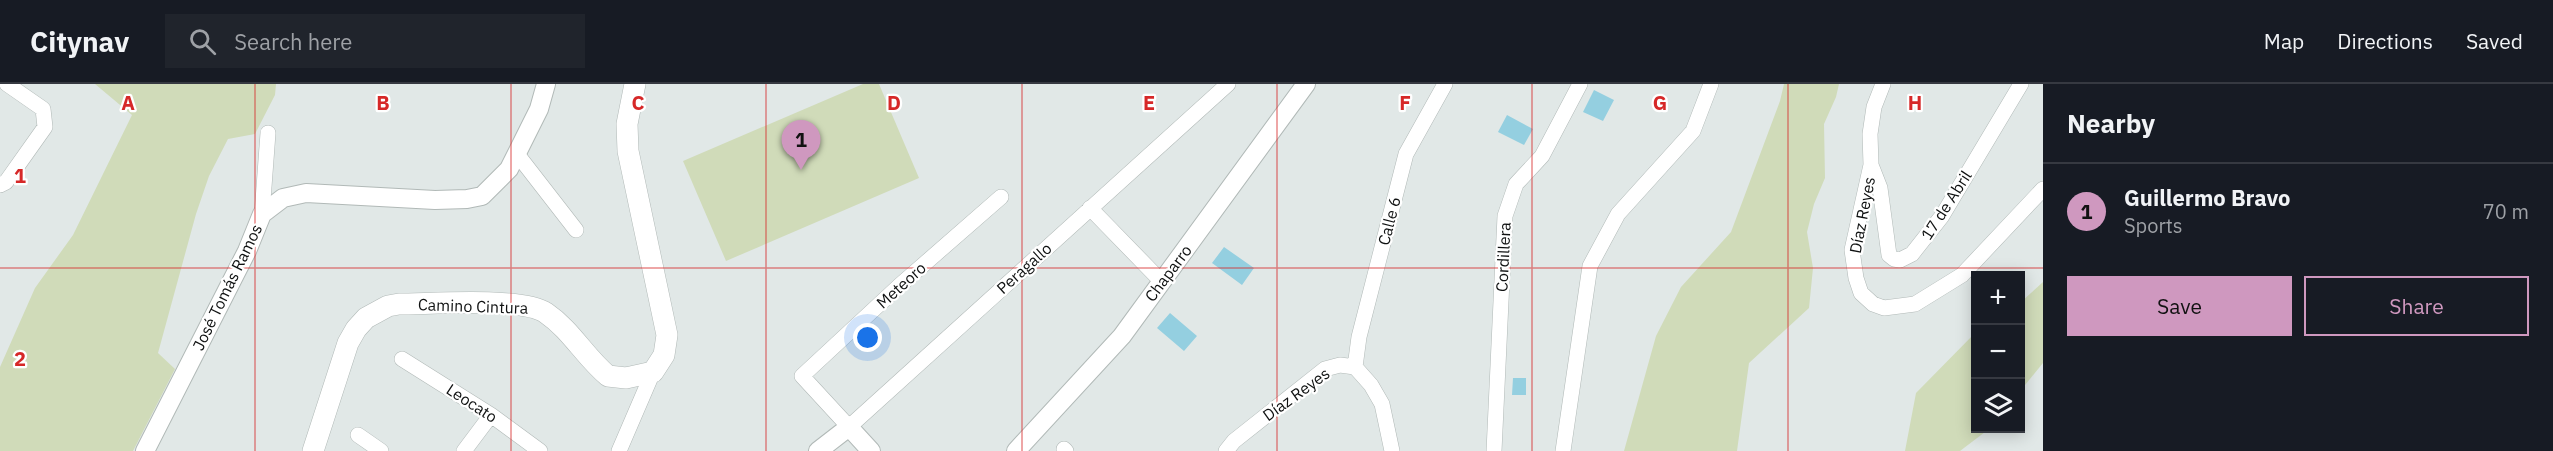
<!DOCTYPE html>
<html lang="en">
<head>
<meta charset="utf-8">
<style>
	body { margin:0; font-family:"IBM Plex Sans",sans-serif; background:#20242c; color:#f1f3f6 }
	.controls { position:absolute; right:18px; bottom:18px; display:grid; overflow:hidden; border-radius:0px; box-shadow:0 3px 15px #0003 }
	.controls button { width:54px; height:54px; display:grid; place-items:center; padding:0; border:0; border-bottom:2px solid #363941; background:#171b24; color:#f1f3f6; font:30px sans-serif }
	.you { position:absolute; left:868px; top:254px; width:21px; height:21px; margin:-15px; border:4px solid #fff; border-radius:50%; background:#1a73e8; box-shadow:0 0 0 9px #1a73e833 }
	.badge { display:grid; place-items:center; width:39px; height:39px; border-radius:50%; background:#cf98bf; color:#111; font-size:20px; font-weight:700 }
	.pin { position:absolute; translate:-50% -50px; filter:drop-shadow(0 2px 3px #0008) }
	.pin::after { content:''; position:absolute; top:32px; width:21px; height:18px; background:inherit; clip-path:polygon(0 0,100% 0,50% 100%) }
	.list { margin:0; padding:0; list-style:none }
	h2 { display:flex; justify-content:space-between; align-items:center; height:78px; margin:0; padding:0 24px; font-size:26px }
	h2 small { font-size:20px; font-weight:400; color:#9ea1a6 }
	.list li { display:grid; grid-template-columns:39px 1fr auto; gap:18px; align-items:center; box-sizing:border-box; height:96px; padding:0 24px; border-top:2px solid #363941 }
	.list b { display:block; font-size:22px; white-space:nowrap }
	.list p { margin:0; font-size:20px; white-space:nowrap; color:#9ea1a6 }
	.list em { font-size:20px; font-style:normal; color:#9ea1a6 }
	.actions { display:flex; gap:12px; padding:18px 24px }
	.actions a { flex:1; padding:14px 0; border:2px solid #cf98bf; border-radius:0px; text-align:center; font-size:21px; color:#cf98bf }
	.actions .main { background:#cf98bf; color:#111 }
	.icon { flex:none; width:33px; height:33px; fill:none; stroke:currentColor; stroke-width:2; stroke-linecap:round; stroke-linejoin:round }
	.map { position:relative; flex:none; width:2043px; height:367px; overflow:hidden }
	header { display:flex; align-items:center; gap:36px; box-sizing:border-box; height:84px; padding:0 30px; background:#171b24; border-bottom:2px solid #363941 }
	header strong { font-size:28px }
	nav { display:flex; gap:33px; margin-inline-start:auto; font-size:21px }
	.search { width:420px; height:54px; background:#20242c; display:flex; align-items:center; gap:15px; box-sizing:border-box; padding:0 21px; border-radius:0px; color:#9ea1a6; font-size:22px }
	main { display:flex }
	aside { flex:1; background:#171b24 }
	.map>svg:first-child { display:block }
	.green { fill:#d0dbb9 }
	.building { fill:#94cfe0 }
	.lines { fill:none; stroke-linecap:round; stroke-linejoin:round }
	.minor-casing { stroke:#b1b9b7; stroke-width:16 }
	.tertiary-casing { stroke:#b1b9b7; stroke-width:20 }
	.secondary-casing { stroke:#b1b9b7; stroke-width:22 }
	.minor { stroke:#fff; stroke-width:15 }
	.tertiary { stroke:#fff; stroke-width:18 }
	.secondary { stroke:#fff; stroke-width:21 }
	.grid { fill:none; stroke:#d62828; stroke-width:1.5; stroke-opacity:0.55 }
	.labels { text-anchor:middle; stroke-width:4.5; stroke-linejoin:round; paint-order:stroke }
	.street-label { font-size:16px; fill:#0f1111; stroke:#fff }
	.grid-label { font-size:20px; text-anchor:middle; font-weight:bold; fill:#d62828; stroke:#fff; stroke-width:4.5; stroke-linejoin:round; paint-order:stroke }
</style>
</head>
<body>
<header>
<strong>Citynav</strong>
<div class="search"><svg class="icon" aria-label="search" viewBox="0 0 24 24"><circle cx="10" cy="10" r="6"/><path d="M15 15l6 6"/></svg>Search here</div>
<nav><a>Map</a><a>Directions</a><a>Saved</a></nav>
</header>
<main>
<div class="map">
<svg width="2043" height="367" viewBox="0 0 2043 367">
	<rect width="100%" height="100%" fill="#e1e8e7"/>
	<path class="green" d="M95,0H276L275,11L255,50L228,55L209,92L196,130L158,269L175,285L133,367H0V283L35,204L73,151L132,31Z
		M863,0H879L919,94L726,177L683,77Z
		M1784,0H1839L1836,13L1824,40L1825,94L1814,120L1807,148L1813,184L1809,224L1749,279L1737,367H1624L1656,252L1681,203L1731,148L1780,17Z
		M2043,198V279L2021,306V218Z
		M1975,249L1976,344L1989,345L1960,367H1905L1916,309Z"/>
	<path class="building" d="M1594,6L1614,16L1603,37L1583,28Z
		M1507,31L1533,45L1524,61L1498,48Z
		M1224,163L1254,184L1242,201L1212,179Z
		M1170,229L1197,252L1184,267L1157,244Z
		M1513,294H1526V311H1512Z"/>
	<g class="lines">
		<g class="minor-casing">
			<path id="minor" d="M1883,0L1874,23L1870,50L1871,81L1852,166L1856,194L1861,209L1873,220L1884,224L1915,220L1962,191L2043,105
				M517,70L576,146
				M1871,81L1880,104L1889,171L1894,175L1900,176L1912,170L1942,132L2021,0
				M0,101L6,98L45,43L43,25L7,0
				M1001,113L899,202L802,292L849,343L1228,0
				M1090,124L1162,198
				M262,130L268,49
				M402,275L491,331L540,367
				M1355,283L1359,253L1406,70L1445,0
				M358,351L381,367
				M1064,365L1066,367
				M464,367L491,331
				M619,367L653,288
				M1226,367L1234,357L1325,285L1340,281L1355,283L1371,301L1382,320L1392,367
				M1494,367L1505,132L1516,100L1542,72L1580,0
				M1563,367L1590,182L1618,130L1693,47L1711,0"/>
		</g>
		<g class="tertiary-casing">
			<path id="tertiary" d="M145,367L247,167L262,130L283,114L306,109L435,116L467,115L482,112L509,85L539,25L546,0
				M818,367L849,343L871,367
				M1016,367L1122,252L1306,0"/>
		</g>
		<g class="secondary-casing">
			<path id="secondary" d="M313,367L348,259L356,245L366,234L388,222L399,220C432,220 522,213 546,229C571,246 585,273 608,292L626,294L653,288L664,271L667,251L628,67L627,40L635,0"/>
		</g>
		<use href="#minor" class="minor"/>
		<use href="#tertiary" class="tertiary"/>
		<use href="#secondary" class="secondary"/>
	</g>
	<path class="grid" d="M255,0V367M511,0V367M766,0V367M1022,0V367M1277,0V367M1532,0V367M1788,0V367M0,184H2043"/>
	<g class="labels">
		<g class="street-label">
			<text transform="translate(1946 121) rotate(-57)" y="6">17 de Abril</text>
			<text transform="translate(1862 131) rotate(-79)" y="6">Díaz Reyes</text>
			<text transform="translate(1389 137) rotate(-76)" y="6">Calle 6</text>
			<text transform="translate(1503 173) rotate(-87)" y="6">Cordillera</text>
			<text transform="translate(1024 184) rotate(-42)" y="6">Peragallo</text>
			<text transform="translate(1168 189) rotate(-53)" y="6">Chaparro</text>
			<text transform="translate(901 201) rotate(-42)" y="6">Meteoro</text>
			<text transform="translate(227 203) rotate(-64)" y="6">José Tomás Ramos</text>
			<text transform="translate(473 222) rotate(2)" y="6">Camino Cintura</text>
			<text transform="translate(1296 310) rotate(-36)" y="6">Díaz Reyes</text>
			<text transform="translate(472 319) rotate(33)" y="6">Leocato</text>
		</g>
	</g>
	<g class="grid-label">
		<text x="128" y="26">A</text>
		<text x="383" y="26">B</text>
		<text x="638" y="26">C</text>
		<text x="894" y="26">D</text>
		<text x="1149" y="26">E</text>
		<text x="1405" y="26">F</text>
		<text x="1660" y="26">G</text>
		<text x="1915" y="26">H</text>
		<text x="20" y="99">1</text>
		<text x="20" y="282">2</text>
	</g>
</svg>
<div class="controls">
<button>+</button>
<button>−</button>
<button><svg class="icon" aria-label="layers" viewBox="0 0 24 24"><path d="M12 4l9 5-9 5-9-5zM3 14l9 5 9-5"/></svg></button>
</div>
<div class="you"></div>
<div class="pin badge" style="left:801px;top:86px">1</div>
</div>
<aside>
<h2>Nearby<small></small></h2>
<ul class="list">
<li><span class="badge">1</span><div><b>Guillermo Bravo</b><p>Sports</p></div><em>70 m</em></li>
</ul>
<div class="actions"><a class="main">Save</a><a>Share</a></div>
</aside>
</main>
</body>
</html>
